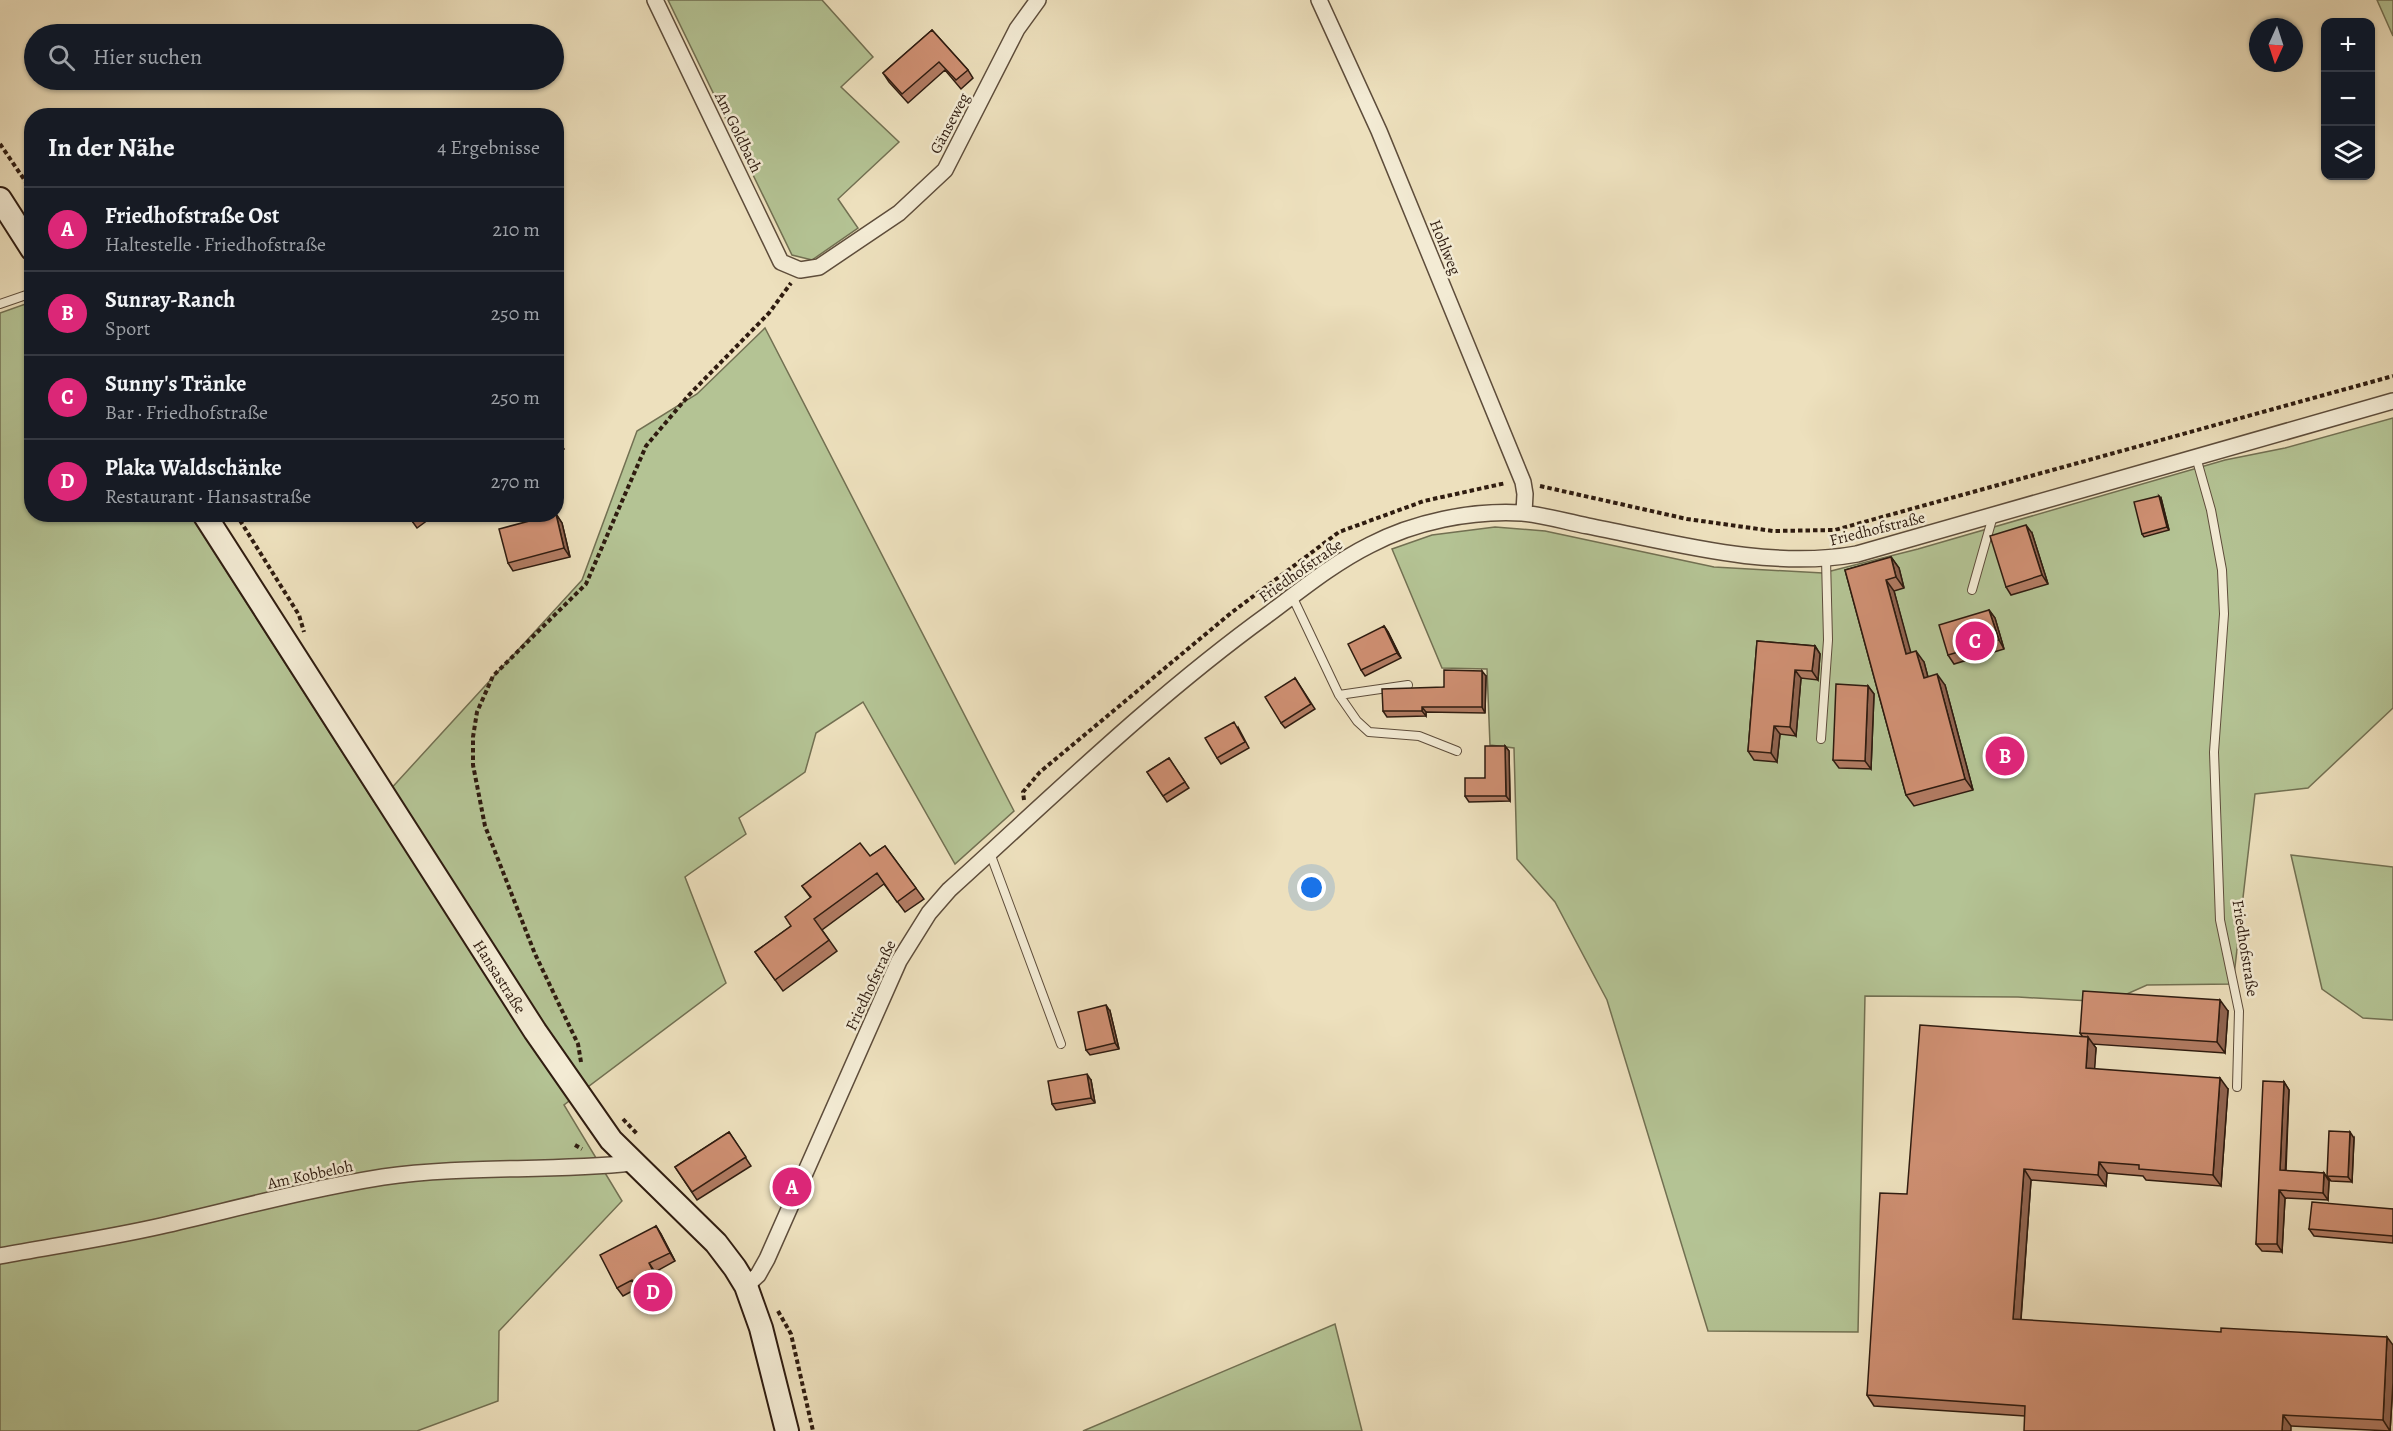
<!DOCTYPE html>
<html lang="de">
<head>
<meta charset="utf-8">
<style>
	body { margin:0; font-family:Alegreya,serif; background:#242831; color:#f1f3f6 }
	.controls { position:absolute; right:18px; top:18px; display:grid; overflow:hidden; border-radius:12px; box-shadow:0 2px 4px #0004 }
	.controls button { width:54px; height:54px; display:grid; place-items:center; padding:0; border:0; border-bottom:2px solid #363941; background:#171b24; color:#f1f3f6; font:30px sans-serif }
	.compass { position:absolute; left:2249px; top:18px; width:54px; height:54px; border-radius:50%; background:#171b24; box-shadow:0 2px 4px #0004; rotate:183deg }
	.you { position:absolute; left:1312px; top:888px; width:21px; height:21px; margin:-15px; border:4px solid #fff; border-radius:50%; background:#1a73e8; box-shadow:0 0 0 9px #1a73e833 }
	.badge { display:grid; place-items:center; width:39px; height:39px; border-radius:50%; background:#db2777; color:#fff; font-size:20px; font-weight:700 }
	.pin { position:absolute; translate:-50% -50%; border:3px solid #fff; box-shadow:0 2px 6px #0006 }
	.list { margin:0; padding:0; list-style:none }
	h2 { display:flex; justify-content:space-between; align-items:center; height:78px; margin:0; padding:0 24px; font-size:26px }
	h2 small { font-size:20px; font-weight:400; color:#9ea1a6 }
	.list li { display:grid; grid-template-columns:39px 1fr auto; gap:18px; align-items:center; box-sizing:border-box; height:84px; padding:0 24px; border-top:2px solid #363941 }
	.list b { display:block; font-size:22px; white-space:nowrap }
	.list p { margin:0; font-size:20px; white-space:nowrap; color:#9ea1a6 }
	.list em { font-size:20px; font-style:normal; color:#9ea1a6 }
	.icon { flex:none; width:33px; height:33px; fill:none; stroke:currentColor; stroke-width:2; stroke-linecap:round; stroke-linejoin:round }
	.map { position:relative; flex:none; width:2393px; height:1431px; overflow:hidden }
	.search { position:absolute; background:#171b24; box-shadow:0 2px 4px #0004; left:24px; top:24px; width:540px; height:66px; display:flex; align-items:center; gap:15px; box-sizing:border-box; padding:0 21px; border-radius:33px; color:#9ea1a6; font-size:22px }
	.panel { position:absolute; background:#171b24; box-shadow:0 2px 4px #0004; left:24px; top:108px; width:540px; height:414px; border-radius:24px }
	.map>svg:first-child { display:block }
	.green { fill:#b4c394; stroke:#727052; stroke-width:1.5 }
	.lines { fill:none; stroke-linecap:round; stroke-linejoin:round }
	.lane-casing { stroke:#5e4d3b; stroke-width:10 }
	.street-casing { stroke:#5e4d3b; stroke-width:18 }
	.secondary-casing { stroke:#2f1c10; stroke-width:26 }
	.path { stroke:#2f1c10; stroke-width:4; stroke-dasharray:4.5 3; stroke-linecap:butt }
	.lane { stroke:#f3ebd4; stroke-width:8 }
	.street { stroke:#f3ebd4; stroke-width:15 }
	.secondary { stroke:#f3ebd4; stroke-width:22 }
	.wall { fill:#b17b62; stroke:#2f1c10; stroke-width:1.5 }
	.shaded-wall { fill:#906450; stroke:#2f1c10; stroke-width:1.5 }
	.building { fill:#ce8f72; stroke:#2f1c10; stroke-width:1.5 }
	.labels { text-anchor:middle; stroke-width:5; stroke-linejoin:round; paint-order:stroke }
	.street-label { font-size:16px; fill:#2f1c10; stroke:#f3ebd4 }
</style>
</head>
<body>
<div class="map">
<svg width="2393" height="1431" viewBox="0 0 2393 1431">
	<rect width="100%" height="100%" fill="#ede0bd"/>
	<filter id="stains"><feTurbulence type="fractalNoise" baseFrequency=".00333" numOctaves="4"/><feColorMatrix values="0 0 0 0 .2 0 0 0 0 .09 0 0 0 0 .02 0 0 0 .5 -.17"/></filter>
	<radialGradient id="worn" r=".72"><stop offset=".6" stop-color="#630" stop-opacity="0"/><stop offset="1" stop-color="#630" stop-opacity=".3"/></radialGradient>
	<path class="green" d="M668,0H822L873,57L841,87L899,142L838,199L858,228L812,260L792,255Z
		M2377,0H2393V36Z
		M31,302L32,514L190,515L376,805L582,580L637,431L697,394L765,328L1014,811L955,864L863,702L816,733L805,772L739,818L746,834L685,877L726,983L564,1105L622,1201L499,1331L498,1401L417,1431H0V313Z
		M2393,418V708L2308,788L2255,794L2233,984L2147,985L2109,1002L2018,997L1865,996L1858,1332L1708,1331L1607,1000L1555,902L1517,859L1514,748L1490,745L1487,669L1442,668L1392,549L1432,535L1495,527L1545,531L1714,567L1823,573L1918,549L2225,460L2285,448Z
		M2291,855L2393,867V1020L2363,1018L2322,989Z
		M1335,1324L1362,1431H1083Z"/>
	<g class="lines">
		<g class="lane-casing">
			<path id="lane" d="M0,304L32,293
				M2196,457L2211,510L2222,570L2224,614L2214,752L2220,920L2239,1011L2237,1087
				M1972,590L1993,516
				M1292,596L1339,695L1357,721L1369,732L1419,736L1457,751
				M1339,695L1408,685
				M1821,739L1828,640L1826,559
				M990,853L1061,1044"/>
		</g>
		<g class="street-casing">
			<path id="street" d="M655,0L781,262L800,270L819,267L899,213L945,170L1017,29L1038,0
				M1319,0L1379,131L1523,482L1525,494L1524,513
				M0,1256C54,1246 108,1238 161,1226C235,1209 308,1189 383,1177C465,1165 549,1172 632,1163
				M746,1286L758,1275L767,1259L899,961L929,913L949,890C1054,795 1155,696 1270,613C1302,589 1334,563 1370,545C1414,522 1471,510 1522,513C1544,515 1567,522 1588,526C1675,543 1769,570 1857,554L2393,401"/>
		</g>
		<g class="secondary-casing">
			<g id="secondary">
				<path d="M0,199L32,249"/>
				<path id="s1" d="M204,514L535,1031L611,1140L716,1243L735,1268L746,1286L761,1328L787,1431"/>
			</g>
		</g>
		<path class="path" d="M0,144L32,191
			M1540,486L1687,519L1773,531L1835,530L2393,376
			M236,514L299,615L304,632
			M1024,800L1023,792L1040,772L1231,613L1339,532L1424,501L1506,483
			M581,1062L578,1044L535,954L485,826L473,765V737L477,712L493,676L586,584L646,446L689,395L769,313L791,283
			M623,1119L638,1135
			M575,1145L582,1149
			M778,1311L791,1334L813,1431"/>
		<use href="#lane" class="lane"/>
		<use href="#street" class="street"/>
		<use href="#secondary" class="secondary"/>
	</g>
	<path class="wall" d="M932,30L968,70L973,78L961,89L945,70L908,103L889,82L883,73Z
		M556,438L564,449L556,453Z
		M2161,498L2169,530L2144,537L2142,534Z
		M407,514H436L417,528Z
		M556,514L562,523L570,557L513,571L508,563Z
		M2032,533L2048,584L2011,595L2006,587Z
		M1891,557L1899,568L1904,588L1894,591L1910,652L1924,662L1928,677L1945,685L1973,790L1914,806L1906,795L1845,570Z
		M1989,610L1995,618L2004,649L1954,664L1948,655Z
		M1384,626L1388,632L1401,658L1365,676L1361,670Z
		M1757,641L1815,646L1820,654L1818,680L1801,678L1796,736L1780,734L1777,762L1754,760L1748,751Z
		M1486,676L1485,713L1426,712V716L1387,717L1383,711L1444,687Z
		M1295,678L1315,709L1285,728L1281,723Z
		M1868,686L1874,694L1871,769L1839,768L1833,760Z
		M1238,727L1249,748L1221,764L1217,758Z
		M1505,746L1509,751L1510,801L1469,802L1465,796L1485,778Z
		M1169,758L1189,788L1167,802L1147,772Z
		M885,846L924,899L905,912L884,884L822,930L837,951L783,991L755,952L791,926L811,898L802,886L870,856Z
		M1110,1011L1119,1049L1090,1055L1086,1050Z
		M2228,1011L2225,1053L2093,1044L2096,1048L2094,1069L2228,1089L2221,1186L2146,1180L2143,1176L2107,1173L2106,1186L2031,1180L2021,1320L2393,1383L2390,1431L2291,1426L2025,1416L1874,1406L1867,1395L1907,1194L2082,1036L2080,1033Z
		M1091,1080L1095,1103L1056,1110L1052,1104Z
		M2284,1082L2289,1090L2286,1171L2324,1173L2329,1181L2328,1200L2285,1198L2282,1252L2262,1251L2256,1244Z
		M729,1132L751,1166L697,1200L675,1167Z
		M2354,1138L2352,1182L2331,1181L2327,1176Z
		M2393,1209V1243L2314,1236L2309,1229Z
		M656,1226L661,1234L675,1261L655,1272L669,1299L649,1310L643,1302L636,1289L623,1296L617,1288Z"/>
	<path class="shaded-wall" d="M2159,496L2161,498L2169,530L2167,527Z
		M556,514L562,523L570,557L564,548Z
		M2026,525L2032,533L2048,584L2042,575Z
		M1891,557L1899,568L1904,588L1896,577Z
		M1886,580L1894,591L1914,664L1906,654Z
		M1989,610L1995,618L2004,649L1999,640Z
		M1384,626L1388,632L1401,658L1397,653Z
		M1815,646L1820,654L1818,680L1812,671Z
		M1916,651L1924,662L1931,689L1924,678Z
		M1795,670L1801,678L1796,736L1790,727Z
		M1482,671L1486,676L1485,713L1482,707Z
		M1937,674L1945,685L1973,790L1965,779Z
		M1868,686L1874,694L1871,769L1865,761Z
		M1422,707L1426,712V716L1422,711Z
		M1774,726L1780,734L1777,762L1771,753Z
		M1505,746L1509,751L1510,801L1506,796Z
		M2220,1000L2228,1011L2225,1053L2217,1042Z
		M1106,1005L1110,1011L1119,1049L1115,1043Z
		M2088,1037L2096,1048L2094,1079L2086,1068Z
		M1087,1074L1091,1080L1095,1103L1091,1098Z
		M2220,1078L2228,1089L2221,1186L2213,1175Z
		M2284,1082L2289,1090L2285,1178L2280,1170Z
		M2350,1132L2354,1138L2352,1182L2348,1177Z
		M2099,1162L2107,1173L2106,1186L2098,1175Z
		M2024,1169L2031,1180L2020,1330L2013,1319Z
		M2324,1173L2329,1181L2328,1200L2323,1193Z
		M2279,1190L2285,1198L2282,1252L2277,1244Z
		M656,1226L661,1234L675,1261L670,1253Z
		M649,1263L655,1272L669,1299L663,1291Z
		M2387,1337L2393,1345V1383L2390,1431L2383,1420Z
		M2283,1415L2291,1426V1431H2282Z"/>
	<path class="building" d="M932,30L968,70L956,80L939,62L902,94L883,73Z
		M556,438L560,443L556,445Z
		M2159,496L2167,527L2142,534L2134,502Z
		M407,514H424L413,522Z
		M556,514L564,548L508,563L499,529Z
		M2026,525L2042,575L2006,587L1990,536Z
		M1891,557L1896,577L1886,580L1906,654L1916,651L1924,678L1937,674L1965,779L1906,795L1845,570Z
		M1989,610L1999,640L1948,655L1939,625Z
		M1384,626L1397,653L1361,670L1348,644Z
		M1757,641L1815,646L1812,671L1795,670L1790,727L1774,726L1771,753L1748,751Z
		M1444,670L1482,671V707H1422V711H1383L1382,689L1444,687Z
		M1295,678L1311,704L1281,723L1265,697Z
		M1836,684L1868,686L1865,761L1833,760Z
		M1234,722L1245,742L1217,758L1205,738Z
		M1485,746H1505L1506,796H1465V778H1485Z
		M1169,758L1185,782L1163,796L1147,772Z
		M860,843L870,856L885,846L916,888L897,902L877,873L814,919L829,940L775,980L755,952L791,926L785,917L811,897L802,886Z
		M2083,991L2220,1000L2217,1042L2080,1033Z
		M1106,1005L1115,1043L1086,1050L1078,1012Z
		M1920,1025L2088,1037L2086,1068L2220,1078L2213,1175L2139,1169V1165L2099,1162L2098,1175L2024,1169L2013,1319L2221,1332V1328L2387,1337L2383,1420L2283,1415L2282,1431H2024L2025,1406L1867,1395L1880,1193L1907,1194Z
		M1087,1074L1091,1098L1052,1104L1048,1081Z
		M2263,1081L2284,1082L2280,1170L2324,1173L2323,1193L2279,1190L2277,1244H2256Z
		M2329,1131L2350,1132L2348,1177L2327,1176Z
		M729,1132L746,1157L692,1192L675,1167Z
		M2312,1202L2393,1209V1236L2309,1229Z
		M656,1226L670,1253L649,1263L663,1291L643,1302L632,1280L617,1288L600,1255Z"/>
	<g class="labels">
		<g class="street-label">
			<text transform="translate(949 123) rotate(-62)" y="6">Gänseweg</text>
			<text transform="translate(739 132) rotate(64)" y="6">Am Goldbach</text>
			<text transform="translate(1446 247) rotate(68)" y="6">Hohlweg</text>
			<text transform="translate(1877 528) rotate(-14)" y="6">Friedhofstraße</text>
			<text transform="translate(1300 570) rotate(-35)" y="6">Friedhofstraße</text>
			<text transform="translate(2246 948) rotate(81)" y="6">Friedhofstraße</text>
			<text dy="6" stroke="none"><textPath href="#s1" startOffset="549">Hansastraße</textPath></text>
			<text transform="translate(870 985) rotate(-65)" y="6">Friedhofstraße</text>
			<text transform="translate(310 1174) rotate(-12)" y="6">Am Kobbeloh</text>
		</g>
	</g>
	<rect width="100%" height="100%" filter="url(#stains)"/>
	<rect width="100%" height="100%" fill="url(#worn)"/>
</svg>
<div class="controls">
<button>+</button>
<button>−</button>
<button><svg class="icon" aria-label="layers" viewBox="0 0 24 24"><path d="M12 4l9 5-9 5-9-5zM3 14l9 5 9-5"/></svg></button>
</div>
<svg class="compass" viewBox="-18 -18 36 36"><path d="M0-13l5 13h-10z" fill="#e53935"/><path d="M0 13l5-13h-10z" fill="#9ea1a6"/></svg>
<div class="you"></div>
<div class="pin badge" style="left:792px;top:1187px">A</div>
<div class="pin badge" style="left:2005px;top:756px">B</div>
<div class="pin badge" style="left:1975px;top:641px">C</div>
<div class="pin badge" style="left:653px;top:1292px">D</div>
<div class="search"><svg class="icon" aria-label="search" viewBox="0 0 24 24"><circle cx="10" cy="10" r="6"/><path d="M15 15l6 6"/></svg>Hier suchen</div>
<section class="panel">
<h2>In der Nähe<small>4 Ergebnisse</small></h2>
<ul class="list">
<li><span class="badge">A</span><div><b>Friedhofstraße Ost</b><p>Haltestelle · Friedhofstraße</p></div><em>210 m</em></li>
<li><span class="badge">B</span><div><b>Sunray-Ranch</b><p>Sport</p></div><em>250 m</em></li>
<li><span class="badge">C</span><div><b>Sunny's Tränke</b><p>Bar · Friedhofstraße</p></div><em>250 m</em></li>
<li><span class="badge">D</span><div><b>Plaka Waldschänke</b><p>Restaurant · Hansastraße</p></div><em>270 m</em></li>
</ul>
</section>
</div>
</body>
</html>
